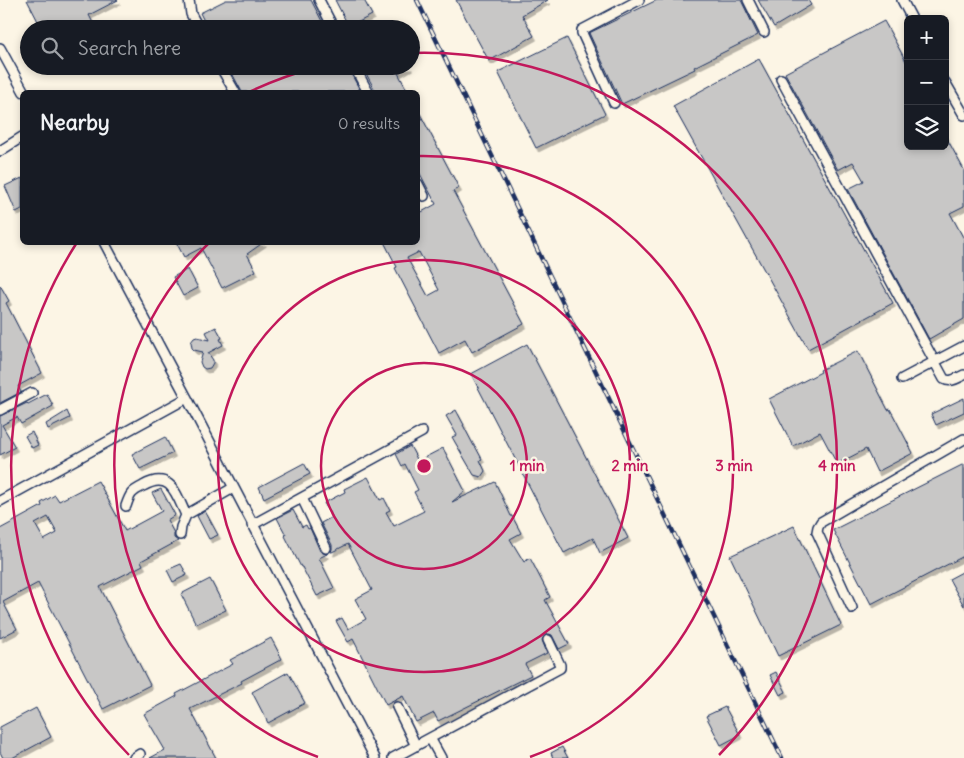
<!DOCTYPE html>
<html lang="en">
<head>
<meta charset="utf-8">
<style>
	body { margin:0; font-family:Delius,sans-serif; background:#20242c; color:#f1f3f6 }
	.controls { position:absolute; right:15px; top:15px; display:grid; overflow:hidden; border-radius:8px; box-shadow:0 2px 8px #0003 }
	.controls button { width:45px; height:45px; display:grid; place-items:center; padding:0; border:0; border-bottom:1px solid #363941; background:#171b24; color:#f1f3f6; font:25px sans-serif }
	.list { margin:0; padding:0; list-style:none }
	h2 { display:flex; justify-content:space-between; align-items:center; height:65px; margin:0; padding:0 20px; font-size:21px }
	h2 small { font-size:16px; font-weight:400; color:#9ea1a6 }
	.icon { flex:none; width:28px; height:28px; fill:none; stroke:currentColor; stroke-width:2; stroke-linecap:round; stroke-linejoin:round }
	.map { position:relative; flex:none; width:964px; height:758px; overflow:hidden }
	.search { position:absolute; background:#171b24; box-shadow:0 2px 8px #0003; left:20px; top:20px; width:400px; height:55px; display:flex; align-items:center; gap:12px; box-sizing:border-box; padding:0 18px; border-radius:28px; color:#9ea1a6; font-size:19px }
	.panel { position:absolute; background:#171b24; box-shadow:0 2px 8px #0003; left:20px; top:90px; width:400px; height:155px; border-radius:8px }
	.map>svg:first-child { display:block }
	.building { fill:#c8c7c6; stroke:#1b2f5e; fill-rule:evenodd; filter:url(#shadow) }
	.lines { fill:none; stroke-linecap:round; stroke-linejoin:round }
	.minor-casing { stroke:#1b2f5e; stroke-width:12 }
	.minor { stroke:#fcf5e5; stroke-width:9 }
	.rail-casing { stroke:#1b2f5e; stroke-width:4.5 }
	.rail { stroke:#fcf5e5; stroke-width:2.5; stroke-dasharray:8; stroke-linecap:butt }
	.ring { fill:none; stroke:#c2185b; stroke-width:2.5 }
	.centre { fill:#c2185b; stroke:#fcf5e5; stroke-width:2.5 }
	.ring-label { font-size:15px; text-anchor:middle; font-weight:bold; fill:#c2185b; stroke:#fcf5e5; stroke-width:5; stroke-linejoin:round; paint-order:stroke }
</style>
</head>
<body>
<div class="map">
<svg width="964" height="758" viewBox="0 0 964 758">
	<defs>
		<filter id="shadow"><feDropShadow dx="2.5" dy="4" stdDeviation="0" flood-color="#0004"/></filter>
	</defs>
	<rect width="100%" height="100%" fill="#fcf5e5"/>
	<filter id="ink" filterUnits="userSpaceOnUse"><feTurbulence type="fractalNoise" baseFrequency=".02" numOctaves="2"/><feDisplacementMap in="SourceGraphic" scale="10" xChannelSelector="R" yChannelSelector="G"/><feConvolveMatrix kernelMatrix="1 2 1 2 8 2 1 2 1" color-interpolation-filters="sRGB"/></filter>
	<g filter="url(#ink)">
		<path class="building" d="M27,0H118L89,15L96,29H42Z
			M226,0H311L326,29H208L200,13Z
			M335,0H364L372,15L349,27Z
			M456,0H548L522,15L534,36L489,61Z
			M657,0H741L758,35L694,67L695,69L622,104L589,33Z
			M758,0H808L811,5L774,27Z
			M884,21L908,65V146H945V135L964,170V206L950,213L964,239V319L929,339L848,189L864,181L853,162L838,170L785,73Z
			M567,38L605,114L536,148L498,72Z
			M759,59L893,303L808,349L673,106Z
			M228,66H347L361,92H242Z
			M362,66H410L398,73L408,92H376Z
			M418,110L459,188L453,191L524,324L472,352L465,339L439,353L395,268L397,267L384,242H418V214L436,204L418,170ZM419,252L439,290L428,296L407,258Z
			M22,178V209L16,212L5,186Z
			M176,242H264L247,254L256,271L222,288L201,248L184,257Z
			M188,269L198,288L183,296L173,277Z
			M0,285L9,301L6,303L42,373L18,386L21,392L0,403Z
			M216,327L222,338L220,339L223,345L208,353L213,360V363L210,368L205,369L202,367L200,362L203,352L194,350L192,348L191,342L194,338L197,337L210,340L206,332Z
			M527,344L628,538L600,553L593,538L564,553L471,374Z
			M858,351L888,410L890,409L913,453L877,472L866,449L837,464L820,432L793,446L769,399L821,372L820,370Z
			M47,394L53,406L21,424L17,417L2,425L15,447L0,455V416L27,403L28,404Z
			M964,398V412L936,425L931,414Z
			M456,410L464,425H463L474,446H475L482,459L480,460L485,471L481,477L474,475L452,437L457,435L446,416Z
			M67,411L70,418L48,429L46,424Z
			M32,432L38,445L32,448L25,436Z
			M165,437L173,453L140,469L132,454Z
			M410,446L418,461L443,448L465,491L452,502L495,482L511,516H512L521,533L510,539L524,562L530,558L550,597L545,600L569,644L559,649L552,635L549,634L545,635L542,640L547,653L525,664L531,675L438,721L434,713L416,722L403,696L386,705L353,639L348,642L336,621L342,618L348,629L366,619L355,599L372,590L348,544L332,552H331L332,549V545L321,523L332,517L324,503L345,492L344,489L368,477L380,500L384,498L390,510L386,512L394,526L424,511L414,492L418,490L405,464L402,466L396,454Z
			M304,463L310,474L264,498L259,487Z
			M964,464V556L871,604L833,530Z
			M98,481L125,531L162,511L152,493L161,489L175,515L167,520L174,533V538L178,541L141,561L143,565L100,587L150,685L103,709L38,583L3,602L17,629L0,638V529L42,506L41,503L55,495L59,501ZM48,517L57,533L44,540L35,524Z
			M293,510L302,527L306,525L308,529L310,528L320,551L323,553L327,554L319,558L334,588L317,596L302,567H301L285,536L286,535L277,518Z
			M205,511L218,535L209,539L197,516Z
			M794,526L841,625L778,656L730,556Z
			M181,564L187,575L173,582L167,570Z
			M964,571V606L949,579Z
			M210,579L226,610L196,624L181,594Z
			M271,638L282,659L241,681L242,683L190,709L216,758H150L165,750L144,714L177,696L176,694L233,664L230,660Z
			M288,672L305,703L268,723L252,692Z
			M776,672L786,692L780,695L770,675Z
			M725,707L740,735L721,745L706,716Z
			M36,708L51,737L12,758H3L0,752V727Z
			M562,747L568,758H553L551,753Z"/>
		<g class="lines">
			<g class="minor-casing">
				<path id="minor" d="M189,0L191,14L199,29
					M319,0L334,29
					M748,0L764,32
					M902,0L912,19
					M0,48L24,92
					M220,66L235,92
					M354,66L368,92
					M781,79L944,379C951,383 957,378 964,375
					M945,82L964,115
					M614,103L582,33V30L639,0
					M0,151L22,137
					M418,184L424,196
					M104,242L187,398L375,758
					M902,379L964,346
					M0,410L32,393
					M302,498L326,548
					M0,501L187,398
					M126,506C130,494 131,492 143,486C171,470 176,494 186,515
					M252,525L422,432
					M180,535L181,527L186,515L233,488
					M852,608L817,532L818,527L821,522L964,439
					M397,707L416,746
					M430,738L441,758
					M134,758L140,754
					M393,758L560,668V665L548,640"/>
			</g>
			<use href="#minor" class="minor"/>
			<g class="rail-casing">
				<path id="rail" d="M417,0L782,758"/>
			</g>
			<use href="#rail" class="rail"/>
		</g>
	</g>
	<g class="ring">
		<circle cx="424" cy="466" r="103"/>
		<circle cx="424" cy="466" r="206"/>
		<path d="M318 757A310 310 0 0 1 209 243M419 156A310 310 0 0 1 530 757"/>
		<path d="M129 755A413 413 0 0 1 76 244M249 92A413 413 0 0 1 317 67M413 53A413 413 0 0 1 719 755"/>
	</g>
	<circle cx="424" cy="466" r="8" class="centre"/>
	<g class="ring-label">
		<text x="527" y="471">1 min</text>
		<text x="630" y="471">2 min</text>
		<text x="734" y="471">3 min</text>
		<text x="837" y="471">4 min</text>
	</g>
</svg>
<div class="controls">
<button>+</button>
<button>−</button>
<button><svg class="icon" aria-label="layers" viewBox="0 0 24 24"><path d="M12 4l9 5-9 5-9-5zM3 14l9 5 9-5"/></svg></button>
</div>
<div class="search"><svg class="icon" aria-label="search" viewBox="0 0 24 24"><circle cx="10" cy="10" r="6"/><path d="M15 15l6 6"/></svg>Search here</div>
<section class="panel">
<h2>Nearby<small>0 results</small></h2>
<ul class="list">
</ul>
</section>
</div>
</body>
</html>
